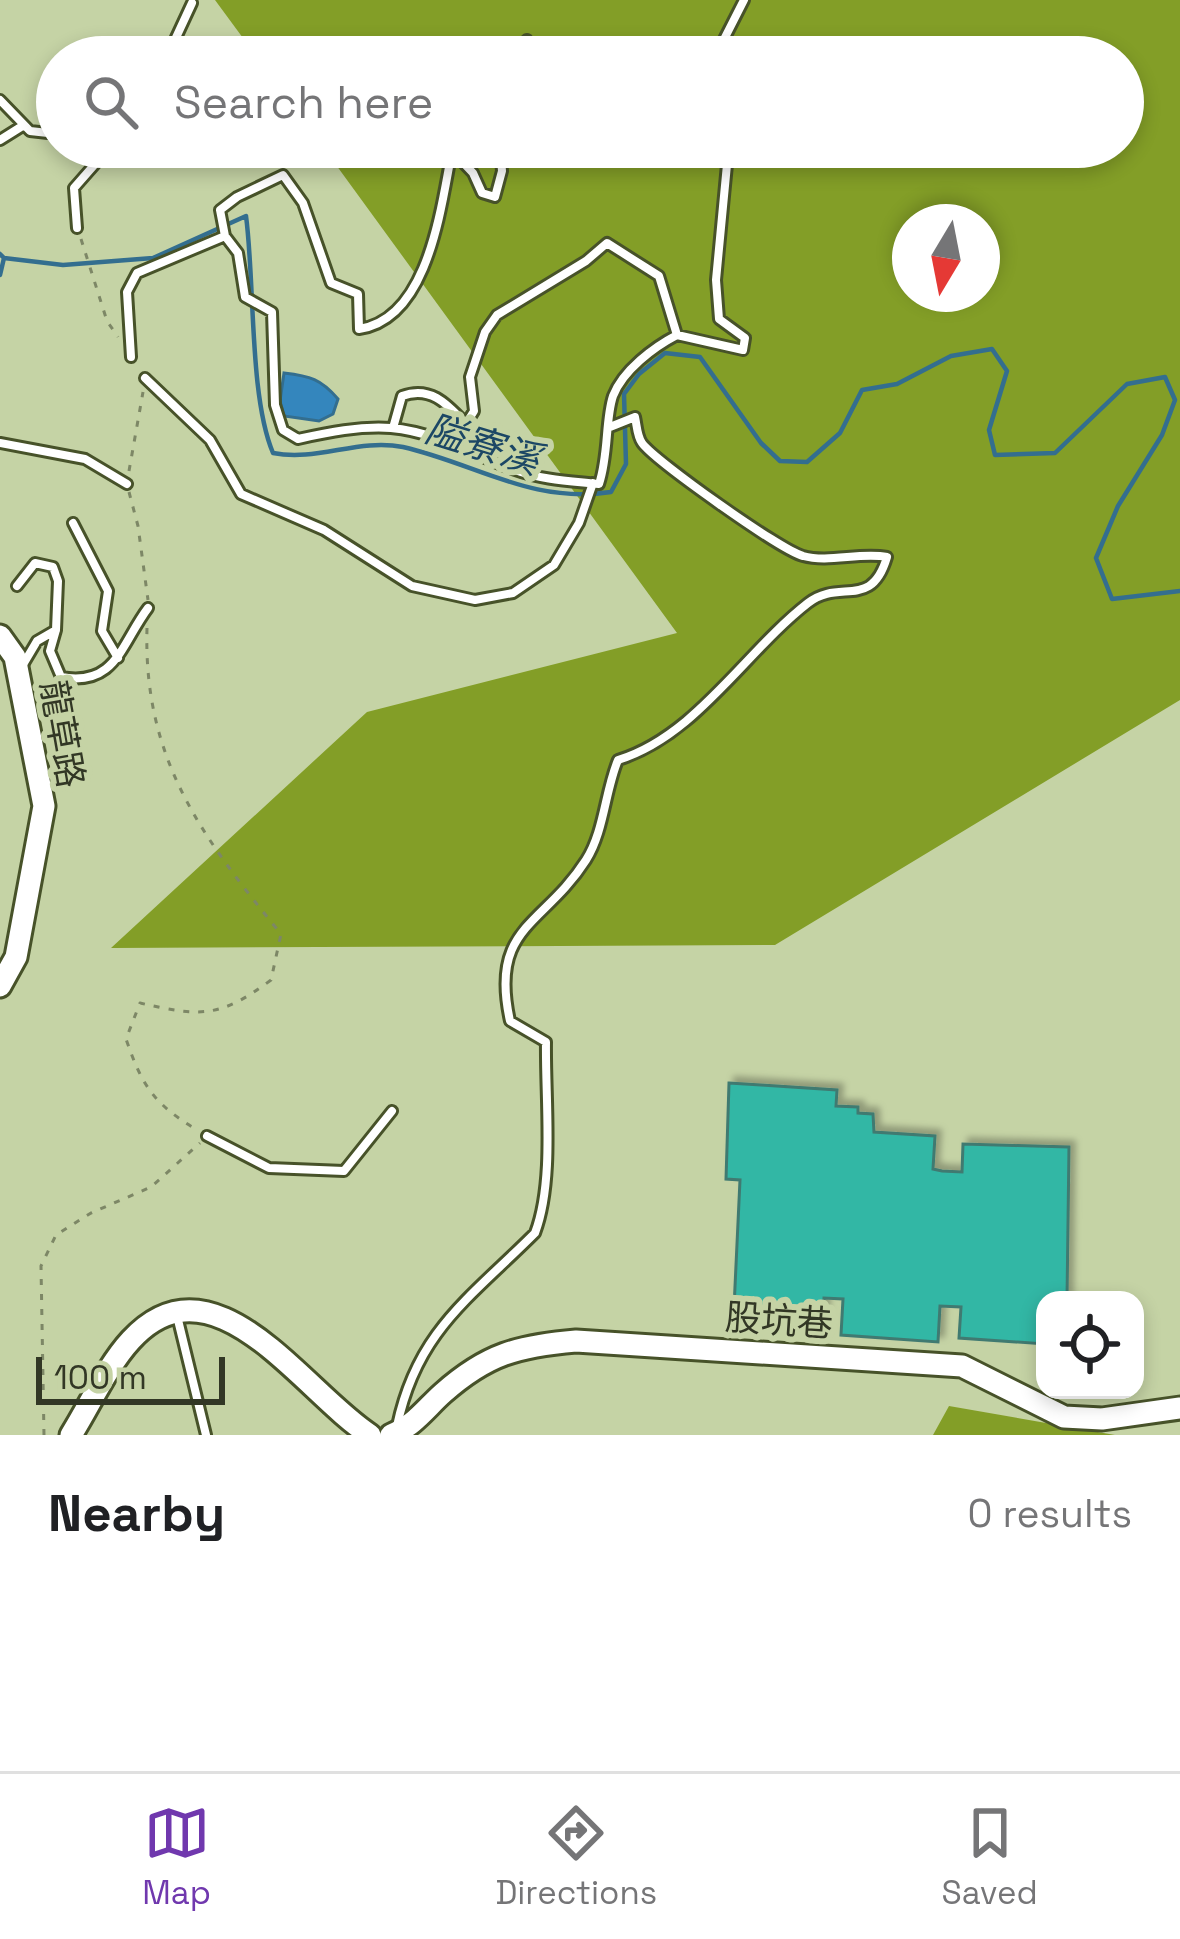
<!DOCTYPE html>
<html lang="en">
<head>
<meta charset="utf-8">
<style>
	body { margin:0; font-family:"Space Grotesk","Noto Sans TC",sans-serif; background:#f2f2f2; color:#202124 }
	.controls { position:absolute; right:36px; bottom:36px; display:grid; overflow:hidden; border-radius:24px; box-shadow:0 6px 18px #0003 }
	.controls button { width:108px; height:108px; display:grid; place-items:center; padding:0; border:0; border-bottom:3px solid #e0e0e0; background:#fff; color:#202124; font:60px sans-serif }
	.compass { position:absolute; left:892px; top:204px; width:108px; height:108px; border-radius:50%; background:#fff; box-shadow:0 6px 18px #0003; rotate:190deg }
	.scale { position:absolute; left:36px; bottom:30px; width:189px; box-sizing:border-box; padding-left:12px; border:6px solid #323725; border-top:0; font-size:33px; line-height:42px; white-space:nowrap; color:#323725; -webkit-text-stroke:9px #c5d3a5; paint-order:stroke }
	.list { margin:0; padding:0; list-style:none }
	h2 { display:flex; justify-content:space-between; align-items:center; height:156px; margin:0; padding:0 48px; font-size:51px }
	h2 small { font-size:39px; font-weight:400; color:#757577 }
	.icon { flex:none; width:66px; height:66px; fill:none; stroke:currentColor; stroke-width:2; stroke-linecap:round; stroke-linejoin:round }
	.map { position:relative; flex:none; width:1180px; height:1435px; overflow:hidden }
	.search { position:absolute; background:#fff; box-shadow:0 6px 18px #0003; left:36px; right:36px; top:36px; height:132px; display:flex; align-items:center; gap:30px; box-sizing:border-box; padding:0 42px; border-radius:66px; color:#757577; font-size:45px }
	.sheet { height:336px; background:#fff }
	nav { display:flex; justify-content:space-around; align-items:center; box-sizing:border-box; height:168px; border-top:3px solid #e0e0e0; background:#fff; font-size:33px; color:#757577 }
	nav a { display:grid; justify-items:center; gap:6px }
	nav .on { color:#7038ae }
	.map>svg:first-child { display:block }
	.forest { fill:#839e27; fill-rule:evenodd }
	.water { fill:#3486bd; stroke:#336e8f; stroke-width:3 }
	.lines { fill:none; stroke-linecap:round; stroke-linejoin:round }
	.stream { stroke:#336e8f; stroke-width:4.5 }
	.building { fill:#31b7a5; stroke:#407a71; stroke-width:3; filter:url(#shadow) }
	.lane-casing { stroke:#475229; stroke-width:14 }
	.secondary-casing { stroke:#475229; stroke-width:27 }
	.path { stroke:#7d8766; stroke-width:3; stroke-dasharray:6 9; stroke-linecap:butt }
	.lane { stroke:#fff; stroke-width:8 }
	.secondary { stroke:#fff; stroke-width:21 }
	.labels { text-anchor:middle; stroke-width:12; stroke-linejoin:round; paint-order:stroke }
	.street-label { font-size:36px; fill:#323725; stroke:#c5d3a5 }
	.water-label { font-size:39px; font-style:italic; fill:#1c4765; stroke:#c5d3a5 }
</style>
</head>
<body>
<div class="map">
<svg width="1180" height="1435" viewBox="0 0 1180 1435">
	<defs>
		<filter id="shadow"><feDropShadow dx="5.5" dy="-5.5" stdDeviation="3" flood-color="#0004"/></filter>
	</defs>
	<rect width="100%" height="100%" fill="#c5d3a5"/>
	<path class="forest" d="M215,0H1180V700L775,945L111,948L367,712L677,633L323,147H1123V57H257ZM910,222H982V294H910Z
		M949,1406L1115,1435H933Z"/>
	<path class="water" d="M284,373C310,376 321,379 338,399L333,414L319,421L284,416L280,401Z"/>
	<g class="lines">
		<path class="stream" d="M0,254L4,258L63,265L153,258L246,216C255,283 249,396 273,453C317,462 358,438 403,447C477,464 531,504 611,492L626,464L624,394L639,374L665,353L700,357L761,443L780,461L807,462L840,433L862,390L897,384L951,356L992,349L1007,371L989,430L995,455L1055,453L1127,384L1165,377L1175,400L1162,435L1118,506L1096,558L1112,599L1180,591
			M0,275L4,258"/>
	</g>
	<path class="building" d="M729,1083L837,1090L836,1106L858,1107V1113L873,1114L874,1132L935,1136L933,1169L942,1171L962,1172L963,1144L1069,1147L1067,1300H1045V1344L959,1338L961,1307L940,1306L938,1342L841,1335L843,1299L824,1298L822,1335L733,1329L740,1180L726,1179Z"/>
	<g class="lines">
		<g class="lane-casing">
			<path id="lane" d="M167,57L192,3
				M522,57L527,40
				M715,57L744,0
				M0,100L30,131L57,134
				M0,140L24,125
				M77,228L74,188L110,147
				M225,236L220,210L237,197L283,175L303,203L331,283L358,294L359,329C429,319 441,206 452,151L473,173L482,193L495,197L502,171L500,147
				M131,357L127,292L137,273L225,236L238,253L245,297L272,312L275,405L283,430L298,439C329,432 359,426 391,428C436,432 474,455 515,470C542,480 571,481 599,484C609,454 605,420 613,396C623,370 654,347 677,335L743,350L745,338L719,319L716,280L728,154
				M145,378L210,440L241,494L324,530L412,586L475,600L513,593L554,565L579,523L593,483
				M393,428L402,396C431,385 448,405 466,424L474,411L470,377L485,332L497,315L586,261L607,243L659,276L677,335
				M0,443L85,459L127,484
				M73,523L108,591L102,631L118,658
				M17,586L35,563L53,567L58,581L56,630
				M21,668L37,641L56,630L50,651L61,677C116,687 121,644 148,608
				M207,1136L269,1168L344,1171L392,1111
				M178,1320L206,1435
				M397,1426C417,1331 470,1298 535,1233C555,1180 545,1099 546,1042L510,1021C489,926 544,926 586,860C604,832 605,791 618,760C696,736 745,652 808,603C840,578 871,611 887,557C860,552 829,563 803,556C782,551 655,461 642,443C637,436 637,426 635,417L610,427"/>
		</g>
		<g class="secondary-casing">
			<path id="secondary" d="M0,636L15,657L44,806L16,957L0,986
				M71,1435C90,1405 107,1366 131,1340C214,1250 303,1392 370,1435
				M391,1435C414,1426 426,1408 443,1393C487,1354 518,1346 576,1341L962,1366L1064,1417L1102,1419L1180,1408"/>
		</g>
		<path class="path" d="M81,239L107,321L118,337
			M129,471L143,392
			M129,492L138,526L148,600
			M147,628C143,759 202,837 281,934L271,980C220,1018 201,1017 140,1003L126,1039C142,1086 154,1104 197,1130
			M44,1435L41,1266L56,1235L91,1213L151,1187L200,1143"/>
		<use href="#lane" class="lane"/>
		<use href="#secondary" class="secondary"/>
	</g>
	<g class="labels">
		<g class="street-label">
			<text transform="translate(63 734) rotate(80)" y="13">龍草路</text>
			<text transform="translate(779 1320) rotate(4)" y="13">股坑巷</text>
		</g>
		<g class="water-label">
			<text transform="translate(483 444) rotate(17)" y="14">隘寮溪</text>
		</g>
	</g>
</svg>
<div class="controls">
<button><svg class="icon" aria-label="locate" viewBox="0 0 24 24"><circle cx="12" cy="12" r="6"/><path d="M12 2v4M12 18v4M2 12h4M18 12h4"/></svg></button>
</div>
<svg class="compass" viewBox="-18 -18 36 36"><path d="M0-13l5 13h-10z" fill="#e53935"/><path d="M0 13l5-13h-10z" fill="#757577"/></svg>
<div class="scale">100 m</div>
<div class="search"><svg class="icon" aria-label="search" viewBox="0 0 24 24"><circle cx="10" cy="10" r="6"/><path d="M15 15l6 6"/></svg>Search here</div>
</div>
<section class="sheet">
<h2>Nearby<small>0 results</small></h2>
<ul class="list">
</ul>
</section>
<nav>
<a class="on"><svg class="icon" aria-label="map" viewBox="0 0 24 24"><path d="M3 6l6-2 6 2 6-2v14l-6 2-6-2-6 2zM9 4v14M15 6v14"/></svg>Map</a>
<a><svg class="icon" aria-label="directions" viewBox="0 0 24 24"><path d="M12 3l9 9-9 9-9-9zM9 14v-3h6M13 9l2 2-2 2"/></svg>Directions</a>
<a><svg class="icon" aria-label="saved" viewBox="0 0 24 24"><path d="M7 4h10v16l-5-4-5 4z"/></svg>Saved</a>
</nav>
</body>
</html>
